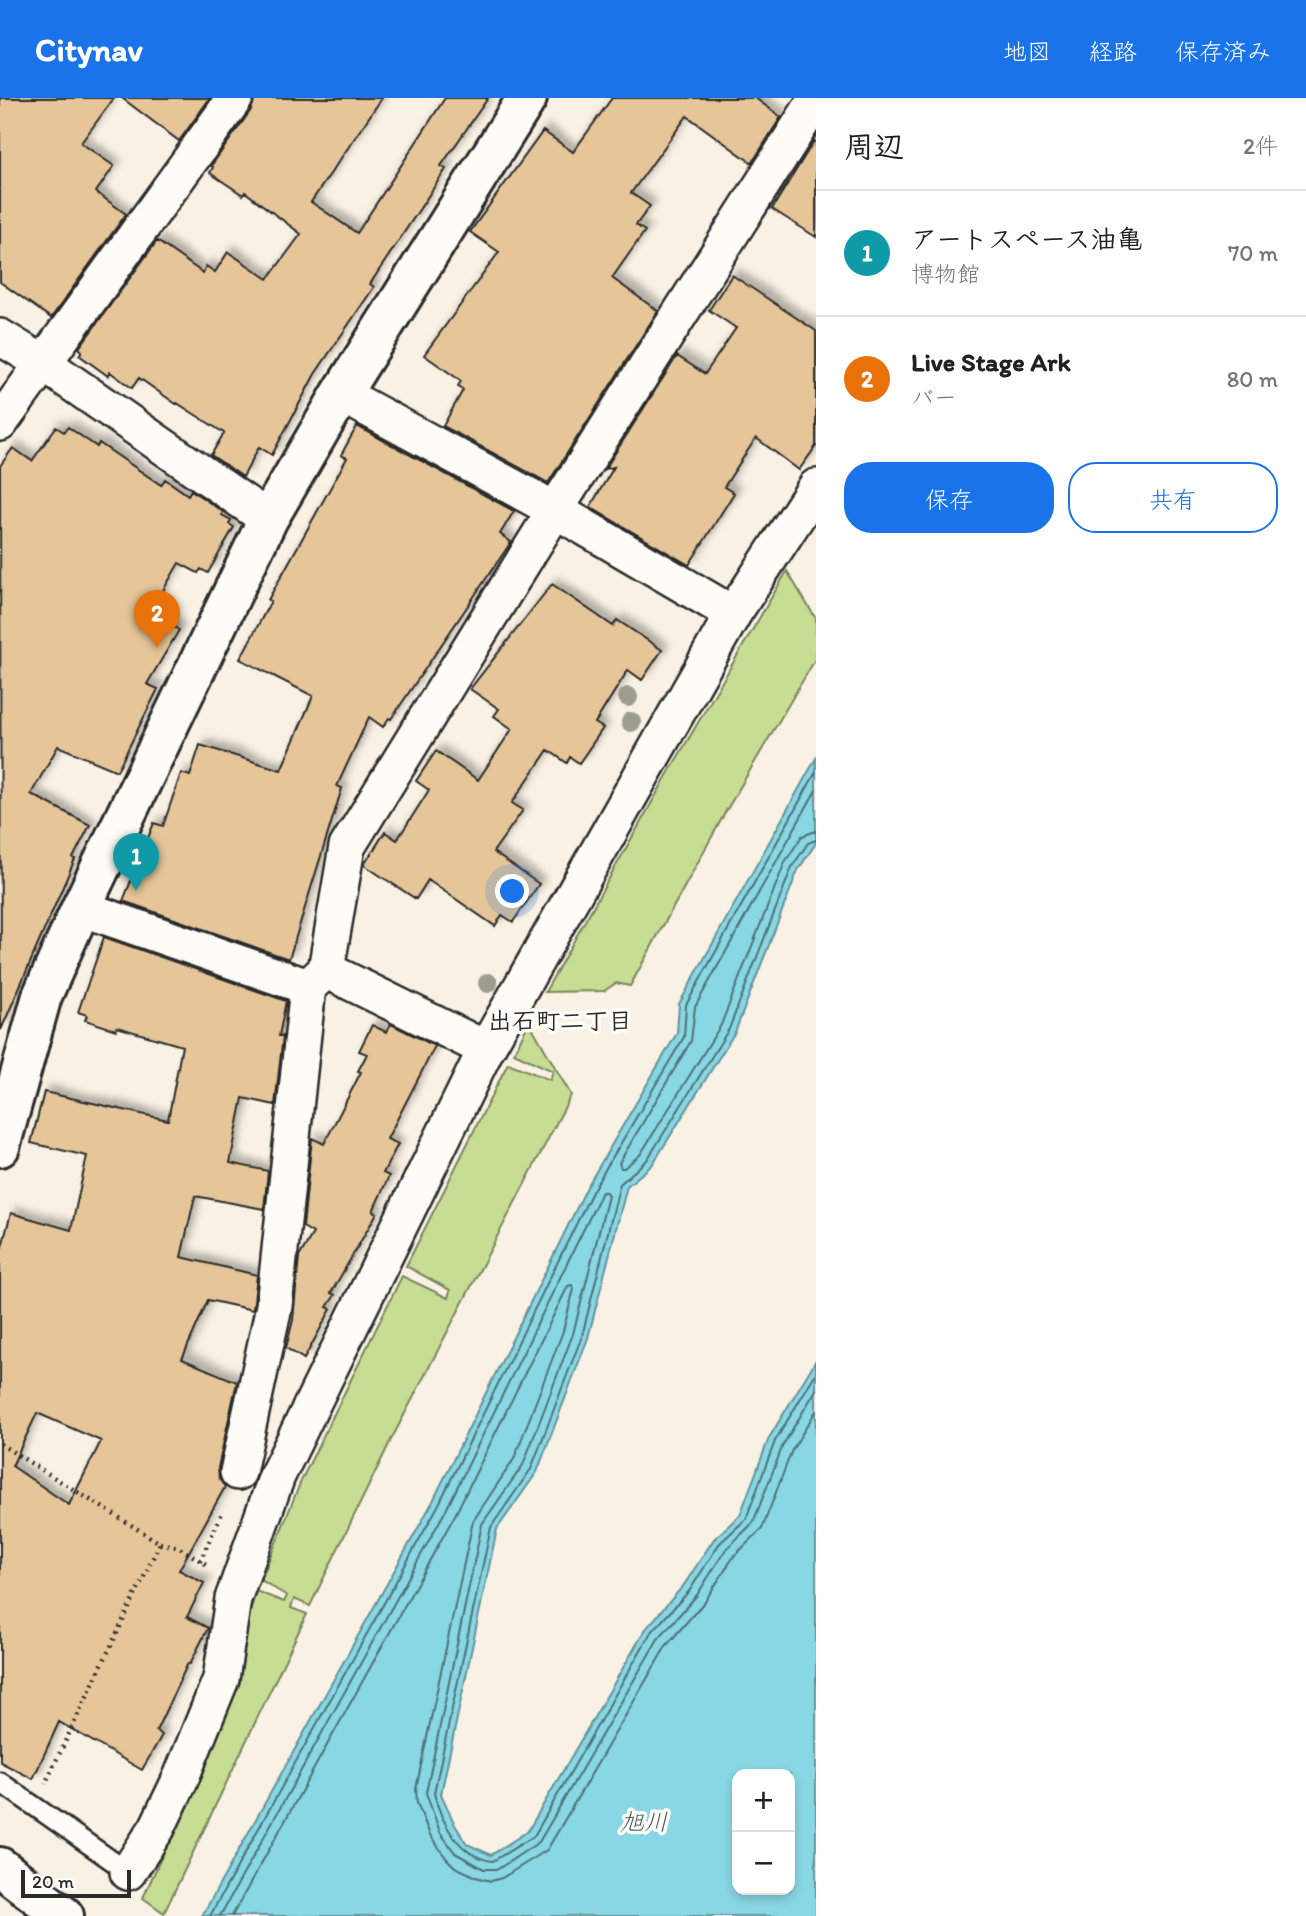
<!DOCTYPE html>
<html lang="ja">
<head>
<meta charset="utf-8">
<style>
	body { margin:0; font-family:Itim,"Klee One",sans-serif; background:#f6f6f6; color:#202124 }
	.controls { position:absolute; right:21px; bottom:21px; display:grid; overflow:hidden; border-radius:14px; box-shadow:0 4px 10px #0003 }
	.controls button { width:63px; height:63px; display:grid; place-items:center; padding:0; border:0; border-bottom:2px solid #e0e0e0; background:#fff; color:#202124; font:35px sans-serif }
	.scale { position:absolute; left:21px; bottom:18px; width:110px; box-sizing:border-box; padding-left:7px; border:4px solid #2b2b2b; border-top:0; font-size:19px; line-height:24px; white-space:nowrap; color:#2b2b2b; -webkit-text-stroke:5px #fdfcf7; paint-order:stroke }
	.you { position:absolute; left:513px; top:794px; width:24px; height:24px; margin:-18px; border:5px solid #fff; border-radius:50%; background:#1a73e8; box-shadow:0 0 0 10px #1a73e833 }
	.badge { display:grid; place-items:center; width:46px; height:46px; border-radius:50%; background:#1a73e8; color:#fff; font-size:23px; font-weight:700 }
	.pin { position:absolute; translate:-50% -58px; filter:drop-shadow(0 2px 4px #0008) }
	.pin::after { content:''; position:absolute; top:37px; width:24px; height:21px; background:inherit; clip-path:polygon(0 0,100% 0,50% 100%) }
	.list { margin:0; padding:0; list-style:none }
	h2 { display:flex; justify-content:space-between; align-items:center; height:91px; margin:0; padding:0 28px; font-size:30px }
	h2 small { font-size:23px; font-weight:400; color:#757577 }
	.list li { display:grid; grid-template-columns:46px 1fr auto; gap:21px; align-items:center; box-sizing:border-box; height:126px; padding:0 28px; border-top:2px solid #e0e0e0 }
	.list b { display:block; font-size:26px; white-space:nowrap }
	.list p { margin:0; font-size:23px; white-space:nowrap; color:#757577 }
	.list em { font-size:23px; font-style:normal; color:#757577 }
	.actions { display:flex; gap:14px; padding:21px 28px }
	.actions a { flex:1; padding:16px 0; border:2px solid #1a73e8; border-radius:28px; text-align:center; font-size:24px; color:#1a73e8 }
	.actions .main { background:#1a73e8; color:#fff }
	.map { position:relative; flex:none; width:816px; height:1818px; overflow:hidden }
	header { display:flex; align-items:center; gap:42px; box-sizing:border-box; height:98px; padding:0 35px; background:#1a73e8; color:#fff }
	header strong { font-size:33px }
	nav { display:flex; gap:38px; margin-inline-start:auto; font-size:24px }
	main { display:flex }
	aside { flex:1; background:#fff }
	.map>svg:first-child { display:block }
	.green { fill:#c7dd93; stroke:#79845f; stroke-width:2 }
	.water { fill:#88d7e4; stroke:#63929a; stroke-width:2; fill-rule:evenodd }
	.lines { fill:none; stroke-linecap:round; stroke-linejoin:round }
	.shore { stroke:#507075; stroke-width:2 }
	.building { fill:#e6c699; stroke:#2b2b2b; stroke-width:2; fill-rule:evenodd; filter:url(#shadow) }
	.service-casing { stroke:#2b2b2b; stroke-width:23 }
	.minor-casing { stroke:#2b2b2b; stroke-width:40 }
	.tertiary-casing { stroke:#2b2b2b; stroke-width:44 }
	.secondary-casing { stroke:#2b2b2b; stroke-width:44 }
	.path { stroke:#2b2b2b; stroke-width:4.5; stroke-dasharray:2 5; stroke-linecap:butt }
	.service { stroke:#fdfcf7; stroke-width:18 }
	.minor { stroke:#fdfcf7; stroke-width:35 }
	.tertiary { stroke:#fdfcf7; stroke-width:38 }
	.secondary { stroke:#fdfcf7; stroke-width:38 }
	.tree { fill:#9d9d8d }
	.labels { text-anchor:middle; stroke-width:7; stroke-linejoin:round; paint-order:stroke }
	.neighbourhood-label { font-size:24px; font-weight:bold; fill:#2b2b2b; stroke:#fdfcf7 }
	.water-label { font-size:24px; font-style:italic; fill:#475f62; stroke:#fdfcf7 }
</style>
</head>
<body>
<header>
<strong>Citynav</strong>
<nav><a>地図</a><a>経路</a><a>保存済み</a></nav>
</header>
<main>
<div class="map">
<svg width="816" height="1818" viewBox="0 0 816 1818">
	<defs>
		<filter id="shadow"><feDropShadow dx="6" dy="-6" stdDeviation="3.5" flood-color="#0004"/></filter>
	</defs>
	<rect width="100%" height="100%" fill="#f8f1e4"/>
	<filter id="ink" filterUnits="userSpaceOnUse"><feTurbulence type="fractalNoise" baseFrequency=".0143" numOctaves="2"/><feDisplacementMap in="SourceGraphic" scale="14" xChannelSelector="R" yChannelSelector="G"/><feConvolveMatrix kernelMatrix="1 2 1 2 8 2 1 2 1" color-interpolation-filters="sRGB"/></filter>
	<g filter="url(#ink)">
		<path class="green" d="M787,473L816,521V560L726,713L630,888L616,885L604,893L545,894L669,674Z
			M529,924L571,997L390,1344L310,1508L294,1501L291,1510L307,1516L164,1815L143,1800L213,1645L256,1493L284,1504L287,1498L261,1482L301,1383L402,1178L448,1200L450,1192L406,1168L508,965L550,982L553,973L514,955Z"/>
		<path class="water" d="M816,660V745L798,772L735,934L652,1067L627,1088L588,1240L537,1374L497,1431L441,1696L455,1727L467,1746L491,1757L528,1733L645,1532L684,1487L714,1441L740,1417L769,1340L816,1262V1818H202L432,1405L587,1089L677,935L679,906ZM737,1676H790V1792H737Z"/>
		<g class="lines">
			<path class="shore" d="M816,692L695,909L691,943L619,1065L621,1070H624L640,1057L721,927L785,764L802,738L816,733
				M816,742L808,745L792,769L729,931L647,1062L620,1086L582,1238L531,1371L491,1429L434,1695C441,1725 460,1759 493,1763L534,1738L650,1536L690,1492L719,1446L746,1421L775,1343L816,1275
				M210,1818L438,1408L593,1092L684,939L686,907L816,674
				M220,1818L446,1412L602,1094H606L608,1098L573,1236L523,1367L482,1426L426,1695L440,1734L455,1755L484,1771H498L539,1744L658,1541L697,1497L726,1451L753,1425L783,1347L816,1292
				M232,1818L455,1417L568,1188L572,1187L574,1191L563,1233L514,1361L473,1423L416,1691L417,1705L430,1737L446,1760L455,1769L479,1780L491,1783L502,1780L547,1752L666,1548L705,1503L734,1458L762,1431L792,1352L816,1313"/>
		</g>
		<path class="building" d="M0,0H114L81,45L114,68L96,94L126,116L51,220L0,184Z
			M122,0H210L179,43Z
			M255,0H382L311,104L357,135L445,0H488L441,68L446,71L370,186L374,189L315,276L272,357L259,349L243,379L211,357L224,335L177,305L176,306L139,280L132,290L110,274L108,278L79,257L82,253L79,250L157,143L203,175L206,168L215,174L228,154L268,181L301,136L245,94L243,97L210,75L213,69L211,68L251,12Z
			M612,0H755L781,19L752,65L687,18L631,95L650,108L636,127L645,133L612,180L658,213L548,385L443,328L463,292L458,288L461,283L424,257L499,154L470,134L543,33L573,54Z
			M814,43L816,44V139L772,111Z
			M732,177L816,233V348L799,372L756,340L724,389L734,395L689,467L590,409L614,369L605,371L677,258L705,276L736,230L709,212Z
			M357,328L514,413L500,436L511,444L391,621L389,620L383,629L369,619L337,688L342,690L289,861L123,803L154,725L163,728L181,675L190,678L200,647L281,672L313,598L240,561L271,503L268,502L347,360L341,357Z
			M56,329L64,334L68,329L97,349L99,345L161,387L165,381L188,397L191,392L223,414L222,417L231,422L229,426L234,429L208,475L201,471L198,475L179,465L150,515L179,532L147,586L158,591L117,673L58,648L31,696L90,727L73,760L75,761L1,932L0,368L13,350L32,363Z
			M552,486L613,528L617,522L662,552L642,582L628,572L595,625L603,630L579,665L570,659L567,665L548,652L512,705L523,712L493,754L539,786L513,824L502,817L495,828L428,782L416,801L364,767L385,734L397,742L429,692L416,683L436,653L478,682L512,631L494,618L499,611L470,591Z
			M104,839L286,903L279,938H283L275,1007L243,1000L230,1065L268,1073L264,1111L195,1098L181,1159L257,1177L253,1212L208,1202L182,1261L237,1284L218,1370L219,1381L225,1389L179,1472L204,1485L187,1519L208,1530L190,1566L188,1565L156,1633L162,1637L142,1672L59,1624L33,1681L0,1664V1156L11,1115L71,1132L87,1058L31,1045L44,994L168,1022L182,948L117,929L116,932L85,922L87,917L78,914ZM37,1315L101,1343L69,1407L12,1368Z
			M391,926L435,948L387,1041L398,1046L383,1075L389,1078L373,1113L377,1115L331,1195L335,1197L327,1209L331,1211L304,1261L286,1250L293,1222L299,1159L313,1135L303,1129L312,1040L324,1046L361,974L358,973L367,956L359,953L372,927L386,934Z"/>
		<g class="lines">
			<g class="service-casing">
				<path id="service" d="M0,1684L128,1774"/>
			</g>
			<g class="minor-casing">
				<path id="minor" d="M0,239L43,265L268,421
					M341,296L555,412L733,516
					M0,325L235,0
					M81,810L308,889
					M326,872L486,951
					M238,1374L274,1208L308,889L326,872L347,749L555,412L816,2
					M128,1774L157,1730L180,1682L221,1581L233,1501L277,1378L486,951L733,516L816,389"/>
			</g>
			<g class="tertiary-casing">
				<path id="tertiary" d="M0,1049L42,898L81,810L268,421L341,296L527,0"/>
			</g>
			<g class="secondary-casing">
				<path id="secondary" d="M0,1769L64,1818"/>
			</g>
			<path class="path" d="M0,1346L160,1445L45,1686
				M160,1445L178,1449L209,1468
				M200,1463L223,1413"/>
			<use href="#service" class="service"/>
			<use href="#minor" class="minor"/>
			<use href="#tertiary" class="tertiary"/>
			<use href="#secondary" class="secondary"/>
		</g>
		<g class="tree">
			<circle cx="628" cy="599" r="10"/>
			<circle cx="631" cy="624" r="10"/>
			<circle cx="488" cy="885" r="10"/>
		</g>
	</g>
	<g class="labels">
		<g class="neighbourhood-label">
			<text x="560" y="931">出石町二丁目</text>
		</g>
		<g class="water-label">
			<text x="644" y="1732">旭川</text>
		</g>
	</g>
</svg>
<div class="controls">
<button>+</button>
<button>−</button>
</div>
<div class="scale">20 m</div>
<div class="you"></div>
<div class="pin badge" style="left:136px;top:793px;background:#0f9aa8">1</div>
<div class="pin badge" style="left:157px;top:550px;background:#e8710a">2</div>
</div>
<aside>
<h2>周辺<small>2件</small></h2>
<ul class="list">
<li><span class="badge" style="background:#0f9aa8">1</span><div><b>アートスペース油亀</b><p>博物館</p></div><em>70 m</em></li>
<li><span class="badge" style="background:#e8710a">2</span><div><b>Live Stage Ark</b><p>バー</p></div><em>80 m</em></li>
</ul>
<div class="actions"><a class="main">保存</a><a>共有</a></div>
</aside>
</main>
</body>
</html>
